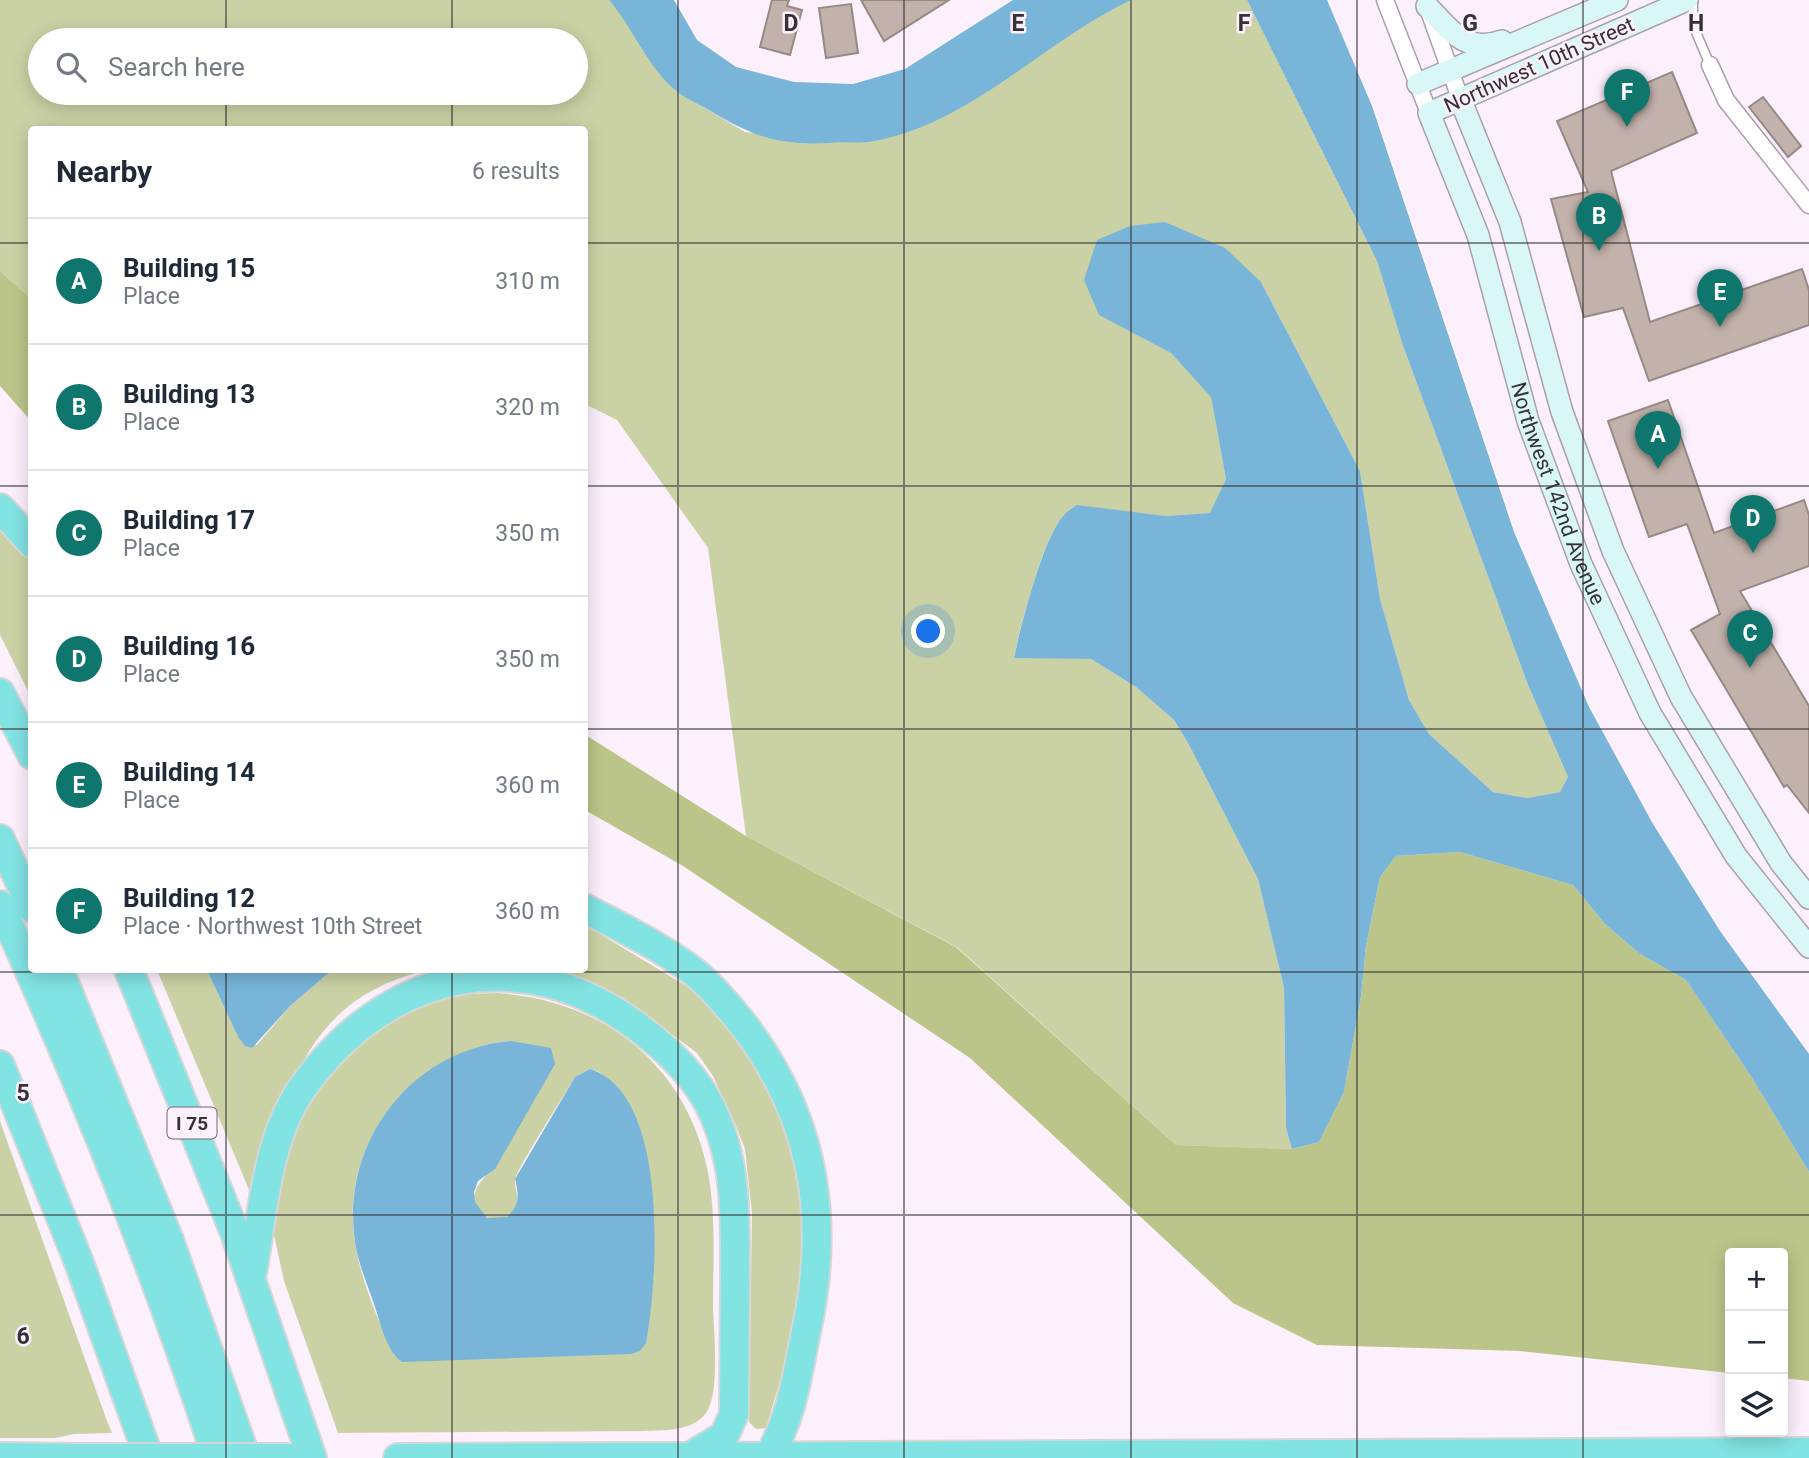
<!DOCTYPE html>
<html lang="en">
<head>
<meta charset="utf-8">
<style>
	body { margin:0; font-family:Roboto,sans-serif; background:#f2f2f3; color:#1f2937 }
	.controls { position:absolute; right:21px; bottom:21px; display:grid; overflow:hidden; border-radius:7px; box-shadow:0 4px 18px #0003 }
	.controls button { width:63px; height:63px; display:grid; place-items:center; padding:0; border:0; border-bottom:2px solid #e0e1e3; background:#fff; color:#1f2937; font:35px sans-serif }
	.you { position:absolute; left:929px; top:632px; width:24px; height:24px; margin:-18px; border:5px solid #fff; border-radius:50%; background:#1a73e8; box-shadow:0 0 0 10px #1a73e833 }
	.badge { display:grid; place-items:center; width:46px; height:46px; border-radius:50%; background:#0f766e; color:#fff; font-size:23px; font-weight:700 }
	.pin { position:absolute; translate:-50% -58px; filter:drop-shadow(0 2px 4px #0008) }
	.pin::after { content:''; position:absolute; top:37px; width:24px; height:21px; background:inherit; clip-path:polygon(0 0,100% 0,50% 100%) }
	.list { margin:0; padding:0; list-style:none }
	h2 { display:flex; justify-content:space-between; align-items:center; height:91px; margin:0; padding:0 28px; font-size:30px }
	h2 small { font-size:23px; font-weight:400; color:#747a83 }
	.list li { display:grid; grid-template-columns:46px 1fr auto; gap:21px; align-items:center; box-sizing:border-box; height:126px; padding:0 28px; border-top:2px solid #e0e1e3 }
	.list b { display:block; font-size:26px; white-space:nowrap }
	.list p { margin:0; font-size:23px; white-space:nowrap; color:#747a83 }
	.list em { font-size:23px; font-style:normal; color:#747a83 }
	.icon { flex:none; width:38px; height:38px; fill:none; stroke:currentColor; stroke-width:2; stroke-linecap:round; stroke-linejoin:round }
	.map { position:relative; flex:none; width:1809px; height:1458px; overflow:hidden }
	.search { position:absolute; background:#fff; box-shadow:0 4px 18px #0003; left:28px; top:28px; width:560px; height:77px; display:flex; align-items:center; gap:18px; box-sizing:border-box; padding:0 24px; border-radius:38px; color:#747a83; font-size:26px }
	.panel { position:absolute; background:#fff; box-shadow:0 4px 18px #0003; left:28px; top:126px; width:560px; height:847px; border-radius:7px }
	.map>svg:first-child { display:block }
	.green { fill:#cad2a5; fill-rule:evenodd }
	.forest { fill:#bcc589 }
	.water { fill:#78b5d8 }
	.building { fill:#c3b2ab; stroke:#988982; stroke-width:2 }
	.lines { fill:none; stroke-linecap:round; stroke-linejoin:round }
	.lane-casing { stroke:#aa9fab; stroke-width:11 }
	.street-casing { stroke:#aa9fab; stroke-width:19 }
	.secondary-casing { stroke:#aa9fab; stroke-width:24 }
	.highway-casing { stroke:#d7d6d7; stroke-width:32 }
	.lane { stroke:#fff; stroke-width:8 }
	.street { stroke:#fff; stroke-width:16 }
	.secondary { stroke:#daf7f7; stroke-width:21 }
	.highway { stroke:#82e3e3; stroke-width:28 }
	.highway-bridge-casing { stroke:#d7d6d7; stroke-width:32; stroke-linecap:butt }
	.highway-bridge { stroke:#82e3e3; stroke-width:28 }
	.grid { fill:none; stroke:#353135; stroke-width:2; stroke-opacity:0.55 }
	.labels { text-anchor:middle; stroke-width:5; stroke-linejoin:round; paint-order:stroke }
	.shield { fill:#fcf0fd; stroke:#716a71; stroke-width:2 }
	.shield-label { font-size:19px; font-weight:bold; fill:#353135 }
	.street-label { font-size:21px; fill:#353135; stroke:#fcf0fd }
	.grid-label { font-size:23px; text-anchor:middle; font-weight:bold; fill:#353135; stroke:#fcf0fd; stroke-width:5; stroke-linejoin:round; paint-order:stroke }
</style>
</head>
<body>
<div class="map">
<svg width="1809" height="1458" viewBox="0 0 1809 1458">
	<rect width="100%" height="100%" fill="#fcf0fd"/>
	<path class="green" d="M0,0H609L627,20L654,66L676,91L745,132L836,142L874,141L923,126L977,98L1097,16L1131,0H1247L1377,261L1402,343L1528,685L1568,777L1560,792L1527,798L1493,792L1429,734L1409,700L1380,599L1360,471L1261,282L1099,314L1171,353L1211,396L1226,479L1211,513L1166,516L1077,506C1073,508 1067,511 1064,515C1043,536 1021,626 1014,657L1091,659L1136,687L1174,720L1188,743L1258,879L1284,988L1286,1128L1292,1149L1176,1145L957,947L746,836L708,548L617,420L585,404L584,130H32L31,299L0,271ZM40,40H576V93H40Z
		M0,517L31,553V697L0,635Z
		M585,925L708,999L777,1096L804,1182L802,1307L766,1428L756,1429L749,1422L752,1213L745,1149L736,1126L713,1076L697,1053L631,1004L594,985L547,970H584Z
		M157,970H207L238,1037L257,1045L290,1006L332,970H427C303,1000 289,1091 252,1197Z
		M497,993C597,999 680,1059 705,1159C717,1207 713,1259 713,1308C714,1332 720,1394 706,1413C692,1432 663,1430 642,1431L338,1433L284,1281L274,1235L277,1181L303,1106L361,1037L421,1005L467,994ZM511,1041L495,1169C477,1179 461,1209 489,1218C498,1221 508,1218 514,1211C522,1200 514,1191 515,1180C516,1170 566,1092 575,1077L590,1069L599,1072L619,1089L653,1233L395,1356C377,1319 359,1276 354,1235C343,1139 415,1049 511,1041Z
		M0,1121L107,1421L112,1433L74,1434L56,1438H0Z"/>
	<path class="forest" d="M0,271L31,299V421L0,386Z
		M584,734L746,836L956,947L1176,1145L1292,1149L1319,1142L1344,1092L1361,997L1366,946L1380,877L1396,856L1460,852L1573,885L1605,924L1640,954L1686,980L1752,1078L1809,1172V1381L1783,1378V1253H1730V1373L1520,1351L1317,1345L1233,1303L970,1058L683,866L585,810Z"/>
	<path class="water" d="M609,0H674L697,40L736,67L794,82L853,84L905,69L1013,0H1131C1044,41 973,122 875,141C860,144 843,141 828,143C777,146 750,135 707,109C697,103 684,98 675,90C647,66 633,28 609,0Z
		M1247,0H1327L1372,106L1514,532L1589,707L1653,824L1720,931L1809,1054V1172L1752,1078L1686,980L1640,954L1605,924L1573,885L1460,852L1396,856L1380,877L1366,946L1361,997L1344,1092L1319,1142L1292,1149L1286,1128L1284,988L1258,879L1188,743L1174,720L1136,687L1091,659L1014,658C1021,626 1043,537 1064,515C1067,511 1073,508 1077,505L1166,516L1210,513L1226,479L1211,397L1171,353L1099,315L1084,280L1097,240L1130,226L1165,222L1225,248L1261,282L1360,471L1380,599L1409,700L1429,734L1493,792L1527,798L1560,792L1568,777L1528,685L1402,343L1377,261Z
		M207,970H332L290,1006L252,1048L245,1046L238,1037Z
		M511,1041L551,1048L555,1064L495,1169L478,1181L474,1192L475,1202L487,1218L507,1217C520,1205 519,1195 515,1179L575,1077L590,1069C670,1094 658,1278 646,1343L640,1351L631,1354L402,1362C385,1350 380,1320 373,1301C365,1279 356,1257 354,1234C344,1138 414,1049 511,1041Z"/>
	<path class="building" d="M772,0H789L787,6L802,10L790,55L760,47Z
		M861,0H949L884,41Z
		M851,4L858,53L826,58L819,8Z
		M1672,72L1697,133L1611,171L1650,322L1802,269L1809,290V325L1649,381L1623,308L1584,317L1551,199L1588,192L1557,121Z
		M1763,97L1801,146L1788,157L1749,107Z
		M1668,400L1714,533L1804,500L1809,515V566L1740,591L1809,706V813L1787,785L1784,787L1691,630L1720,614L1687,524L1649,537L1608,421Z"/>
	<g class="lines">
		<g class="lane-casing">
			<path id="lane" d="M1693,0V25L1710,65"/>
		</g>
		<g class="street-casing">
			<path id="street" d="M1385,0L1429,113
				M1429,11L1461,101
				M1710,65L1726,100L1809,205"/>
		</g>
		<g class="secondary-casing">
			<g id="secondary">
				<path id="s1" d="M1687,0L1429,113L1478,235L1528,421L1581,564L1650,713L1736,856L1809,947"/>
				<path d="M1427,6C1451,30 1464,54 1502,41"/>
				<path d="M1418,84L1617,0"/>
				<path d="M1461,101L1510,222L1562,412L1613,551L1681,697L1781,863L1809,898"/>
			</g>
		</g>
		<g class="highway-casing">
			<path id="highway" d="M0,508L32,543
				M0,693L32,755
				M0,839L32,908
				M0,905C82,1085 156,1270 217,1458
				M584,908C618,926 654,943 686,966C706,980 722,999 738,1018C812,1110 831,1213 807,1327C797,1375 793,1415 768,1458
				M59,970L169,1240L246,1458
				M129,970L235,1233L312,1458
				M0,1065L80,1265L149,1458
				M251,1279C263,1216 265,1141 303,1087C386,970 522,939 639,1028C667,1049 694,1074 710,1106C738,1161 735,1221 735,1282C735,1326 734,1370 734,1414L724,1436L693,1455
				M0,1457L78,1458
				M398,1458L1809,1452"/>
		</g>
		<use href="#lane" class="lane"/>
		<use href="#street" class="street"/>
		<use href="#secondary" class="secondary"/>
		<use href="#highway" class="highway"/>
		<g class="highway-bridge-casing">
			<path id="highway-bridge" d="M78,1458H289"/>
		</g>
		<use href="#highway-bridge" class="highway-bridge"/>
	</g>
	<path class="grid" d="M226,0V40M452,0V40M678,0V1458M904,0V1458M1131,0V1458M1357,0V1458M1583,0V1458M226,93V130M452,93V130M0,243H32M584,243H1809M0,486H32M584,486H1809M0,729H32M584,729H1809M226,970V1458M452,970V1458M0,972H1809M0,1215H1809"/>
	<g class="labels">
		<rect class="shield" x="167.5" y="1107.5" width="49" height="31" rx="5"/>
		<g class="shield-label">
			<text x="192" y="1130">I 75</text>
		</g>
		<g class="street-label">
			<text transform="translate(1539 65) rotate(-24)" y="7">Northwest 10th Street</text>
			<text dy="7" stroke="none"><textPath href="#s1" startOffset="684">Northwest 142nd Avenue</textPath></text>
		</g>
	</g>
	<g class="grid-label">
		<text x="791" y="31">D</text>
		<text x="1018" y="31">E</text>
		<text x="1244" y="31">F</text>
		<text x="1470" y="31">G</text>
		<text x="1696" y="31">H</text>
		<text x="23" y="1101">5</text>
		<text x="23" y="1344">6</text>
	</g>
</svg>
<div class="controls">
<button>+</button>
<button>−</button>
<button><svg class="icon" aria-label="layers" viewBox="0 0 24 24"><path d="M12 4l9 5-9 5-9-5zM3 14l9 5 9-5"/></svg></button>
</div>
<div class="you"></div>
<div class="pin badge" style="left:1658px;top:469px">A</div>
<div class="pin badge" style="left:1599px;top:251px">B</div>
<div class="pin badge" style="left:1750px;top:668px">C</div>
<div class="pin badge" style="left:1753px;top:553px">D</div>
<div class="pin badge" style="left:1720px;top:327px">E</div>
<div class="pin badge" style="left:1627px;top:127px">F</div>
<div class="search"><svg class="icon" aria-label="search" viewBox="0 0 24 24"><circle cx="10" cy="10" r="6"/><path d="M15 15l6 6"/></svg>Search here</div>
<section class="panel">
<h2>Nearby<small>6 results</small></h2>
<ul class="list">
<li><span class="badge">A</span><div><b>Building 15</b><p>Place</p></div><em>310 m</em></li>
<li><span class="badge">B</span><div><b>Building 13</b><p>Place</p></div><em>320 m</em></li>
<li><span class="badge">C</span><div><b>Building 17</b><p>Place</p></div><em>350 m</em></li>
<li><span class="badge">D</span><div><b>Building 16</b><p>Place</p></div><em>350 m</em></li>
<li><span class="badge">E</span><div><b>Building 14</b><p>Place</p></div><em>360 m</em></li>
<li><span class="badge">F</span><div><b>Building 12</b><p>Place · Northwest 10th Street</p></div><em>360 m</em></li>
</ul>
</section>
</div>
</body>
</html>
